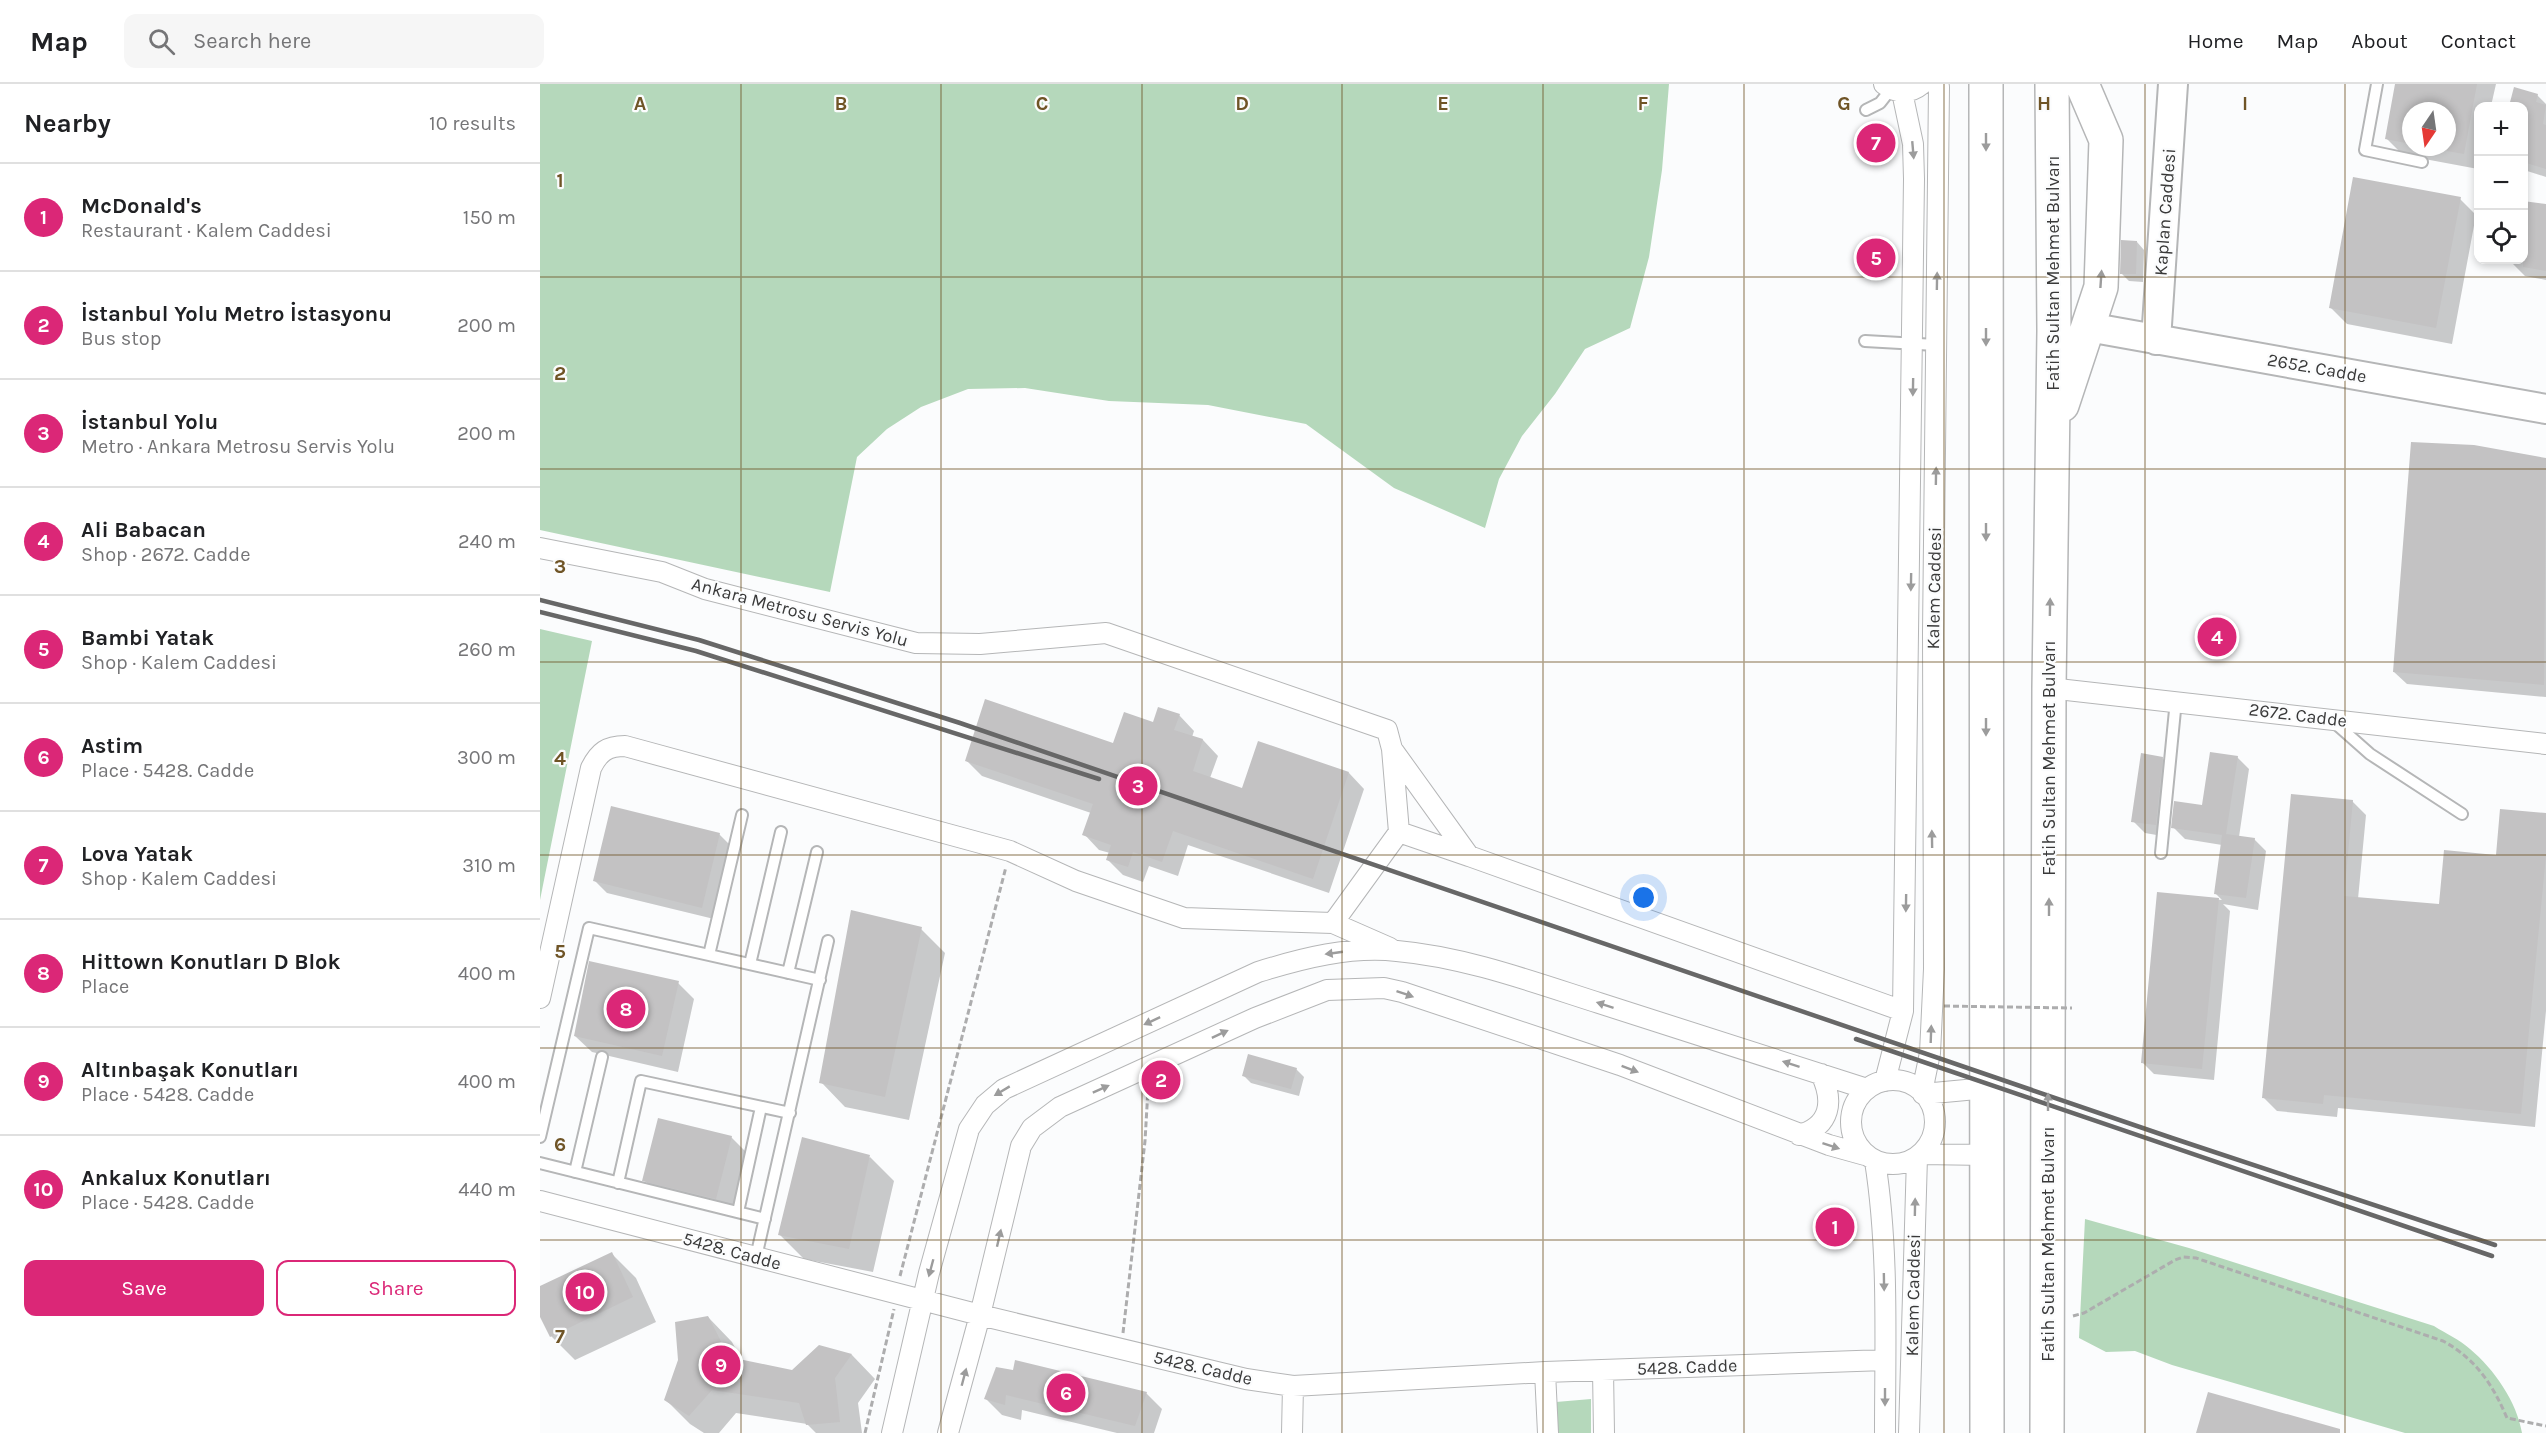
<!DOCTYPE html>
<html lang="en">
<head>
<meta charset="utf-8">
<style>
	body { margin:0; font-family:Karla,sans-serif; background:#f6f6f6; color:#202124 }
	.controls { position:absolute; right:18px; top:18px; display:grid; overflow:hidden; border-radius:12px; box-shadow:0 3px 9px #0003 }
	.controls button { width:54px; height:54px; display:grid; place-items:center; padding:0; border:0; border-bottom:2px solid #e0e0e0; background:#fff; color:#202124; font:30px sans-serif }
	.compass { position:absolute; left:1862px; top:18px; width:54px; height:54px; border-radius:50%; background:#fff; box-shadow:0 3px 9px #0003; rotate:193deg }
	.you { position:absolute; left:1104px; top:814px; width:21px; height:21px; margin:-15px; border:4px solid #fff; border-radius:50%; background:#1a73e8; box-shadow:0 0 0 9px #1a73e833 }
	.badge { display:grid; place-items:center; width:39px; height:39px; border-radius:50%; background:#db2777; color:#fff; font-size:20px; font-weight:700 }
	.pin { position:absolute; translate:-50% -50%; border:3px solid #fff; box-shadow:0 2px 6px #0006 }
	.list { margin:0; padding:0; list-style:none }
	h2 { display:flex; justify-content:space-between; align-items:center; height:78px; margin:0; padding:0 24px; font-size:26px }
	h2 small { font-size:20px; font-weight:400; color:#757577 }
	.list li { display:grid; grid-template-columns:39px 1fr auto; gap:18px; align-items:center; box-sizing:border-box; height:108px; padding:0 24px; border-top:2px solid #e0e0e0 }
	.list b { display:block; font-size:22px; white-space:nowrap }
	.list p { margin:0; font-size:20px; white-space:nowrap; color:#757577 }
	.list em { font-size:20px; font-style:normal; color:#757577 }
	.actions { display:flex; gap:12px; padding:18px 24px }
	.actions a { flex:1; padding:14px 0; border:2px solid #db2777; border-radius:12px; text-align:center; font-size:21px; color:#db2777 }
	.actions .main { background:#db2777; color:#fff }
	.icon { flex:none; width:33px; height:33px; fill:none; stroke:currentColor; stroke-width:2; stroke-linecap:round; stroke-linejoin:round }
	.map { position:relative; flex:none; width:2006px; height:1349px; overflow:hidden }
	header { display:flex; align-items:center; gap:36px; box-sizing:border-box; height:84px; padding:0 30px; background:#fff; border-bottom:2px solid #e0e0e0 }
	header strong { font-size:28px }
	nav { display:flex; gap:33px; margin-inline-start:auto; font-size:21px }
	.search { width:420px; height:54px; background:#f6f6f6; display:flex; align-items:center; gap:15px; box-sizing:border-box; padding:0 21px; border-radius:12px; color:#757577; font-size:22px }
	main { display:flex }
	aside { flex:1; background:#fff }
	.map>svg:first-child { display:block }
	.green { fill:#b5d8bb }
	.shadow { fill:#0003; fill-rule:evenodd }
	.building { fill:#c3c2c3 }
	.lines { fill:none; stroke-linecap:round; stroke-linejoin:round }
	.lane-casing { stroke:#b5b6b7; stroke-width:14 }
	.street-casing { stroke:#b5b6b7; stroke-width:22 }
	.secondary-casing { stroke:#b5b6b7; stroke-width:32 }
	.highway-casing { stroke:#b5b6b7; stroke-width:36 }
	.path { stroke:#adadae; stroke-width:3; stroke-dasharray:6 3; stroke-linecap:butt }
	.lane { stroke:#fff; stroke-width:10 }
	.street { stroke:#fff; stroke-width:20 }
	.secondary { stroke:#fff; stroke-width:28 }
	.highway { stroke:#fff; stroke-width:33 }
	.rail { stroke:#676767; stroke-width:4.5 }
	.path-bridge { stroke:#adadae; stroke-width:3; stroke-dasharray:6 3; stroke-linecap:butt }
	.oneway { fill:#9c9c9c }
	.grid { fill:none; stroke:#6f5426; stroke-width:1.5; stroke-opacity:0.55 }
	.labels { text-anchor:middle; stroke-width:4.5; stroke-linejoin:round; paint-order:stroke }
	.street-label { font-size:18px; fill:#393939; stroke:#fbfcfd }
	.grid-label { font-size:20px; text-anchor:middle; font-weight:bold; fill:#6f5426; stroke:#fbfcfd; stroke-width:4.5; stroke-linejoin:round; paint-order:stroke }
</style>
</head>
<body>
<header>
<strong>Map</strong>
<div class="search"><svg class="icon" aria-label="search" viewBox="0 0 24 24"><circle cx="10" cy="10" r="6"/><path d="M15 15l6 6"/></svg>Search here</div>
<nav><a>Home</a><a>Map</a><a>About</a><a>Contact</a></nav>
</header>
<main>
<aside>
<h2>Nearby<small>10 results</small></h2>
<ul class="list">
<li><span class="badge">1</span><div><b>McDonald's</b><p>Restaurant · Kalem Caddesi</p></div><em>150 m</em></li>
<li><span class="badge">2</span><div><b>İstanbul Yolu Metro İstasyonu</b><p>Bus stop</p></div><em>200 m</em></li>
<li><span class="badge">3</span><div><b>İstanbul Yolu</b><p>Metro · Ankara Metrosu Servis Yolu</p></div><em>200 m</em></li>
<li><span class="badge">4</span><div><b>Ali Babacan</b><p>Shop · 2672. Cadde</p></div><em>240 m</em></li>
<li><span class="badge">5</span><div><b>Bambi Yatak</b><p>Shop · Kalem Caddesi</p></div><em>260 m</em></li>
<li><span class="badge">6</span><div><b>Astim</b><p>Place · 5428. Cadde</p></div><em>300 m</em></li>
<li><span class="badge">7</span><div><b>Lova Yatak</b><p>Shop · Kalem Caddesi</p></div><em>310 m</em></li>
<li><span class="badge">8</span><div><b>Hittown Konutları D Blok</b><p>Place</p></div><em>400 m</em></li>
<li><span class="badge">9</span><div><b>Altınbaşak Konutları</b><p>Place · 5428. Cadde</p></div><em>400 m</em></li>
<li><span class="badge">10</span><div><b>Ankalux Konutları</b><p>Place · 5428. Cadde</p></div><em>440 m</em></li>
</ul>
<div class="actions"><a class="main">Save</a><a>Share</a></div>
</aside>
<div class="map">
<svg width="2006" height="1349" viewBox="0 0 2006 1349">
	<rect width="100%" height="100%" fill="#fbfcfd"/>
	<path class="green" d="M0,0H1129L1122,86L1109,173L1090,244L1045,265L1015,310L982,352L959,395L945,444L854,404L766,340L668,321L569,317L485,304L428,305L381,323L347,345L317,373L290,508L0,446Z
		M0,545L52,557L0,816Z
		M1545,1135L1649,1164L1894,1242C1905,1249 1920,1256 1930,1265C1954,1285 1977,1318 1982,1349H1865L1632,1281L1595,1267L1566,1268L1539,1254Z
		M1051,1315V1349H1016V1318Z"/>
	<path class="shadow" d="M1857,0H1956L1951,22H1938V85L1863,71L1847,55ZM1871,27H1907V63H1871Z
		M1975,5L1997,11L2006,20V93L1984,86V22H1970Z
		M1920,115L1936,131L1912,260L1807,240L1791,224Z
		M2006,122V196L1985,192L1973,180L1974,176H1984Z
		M1597,158L1604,166L1603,198L1589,197L1582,190Z
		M1934,363L2006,375V613L1867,600L1854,588Z
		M639,631L654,647L652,653L663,656L678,672L670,694L703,706L809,689L824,705L789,809L648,761L638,792L609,782L603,798L583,791L568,776L570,769L559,766L544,750L551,729L442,692L426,676L574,661L614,640Z
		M1697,673L1709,685L1699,753L1714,755L1726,767L1718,826L1683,820L1690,827L1674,996L1614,990L1602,978L1619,809L1682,816L1675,809L1682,761L1645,755L1633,743L1664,723Z
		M1622,674L1634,686L1628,753L1605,749L1593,737Z
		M1812,717L1826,731L1818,815L1900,822L2006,731V927L1995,1043L1798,1024L1797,1033L1737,1027L1723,1013Z
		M179,750L191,762L174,835L67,809L55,797Z
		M381,845L405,869L369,1036L305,1023L281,998Z
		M138,899L154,915L138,988L52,968L35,952Z
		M756,985L764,993L759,1012L711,999L703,991Z
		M191,1053L207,1069L192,1130L120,1112L104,1096Z
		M330,1073L354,1097L333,1188L264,1175L240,1151Z
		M72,1170L96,1194L116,1238L35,1276L11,1252L0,1229V1204Z
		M168,1233L192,1258L202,1277L253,1288L279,1262L312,1271L335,1295L318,1319L322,1349H276L267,1340L196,1329L179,1349H164L150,1340L126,1316Z
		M457,1284L606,1309L622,1325L614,1349H577L482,1326L481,1336L462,1331L446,1315Z"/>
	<path class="building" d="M1855,0H1937L1924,70L1907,67V27H1871V60L1845,55Z
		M1974,3L1998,10L1996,18L2006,21L2003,40L2006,41V85L1983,78V22H1969Z
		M1813,93L1921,113L1896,244L1789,224Z
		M1983,117L2006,120V187L1983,183Z
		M1581,156L1597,157L1596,190H1580Z
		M1871,358L1934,361L2006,374L2004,601L1853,588Z
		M445,615L573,659L584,628L613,638L618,623L640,630L634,646L663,655L653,687L702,704L718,657L809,688L773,795L633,747L622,778L593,768L588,783L566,776L571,761L542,751L553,720L425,677Z
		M1670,668L1698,672L1686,750L1715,754L1706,814L1674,810L1682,751L1631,744L1634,717L1662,721Z
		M1601,669L1623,673L1616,741L1591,738Z
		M1751,710L1813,716L1804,812L1899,820L1904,766L1956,771L1960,725L2006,729V771L1981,1030L1784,1011L1783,1020L1722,1014Z
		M71,722L180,749L162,824L53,797Z
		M1617,808L1679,814L1662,985L1601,979Z
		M311,826L382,843L345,1013L279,999Z
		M49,877L139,897L122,972L34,952Z
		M708,970L757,984L751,1005L702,992Z
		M118,1034L192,1052L176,1115L102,1097Z
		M262,1053L330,1071L309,1165L238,1151Z
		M72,1168L93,1213L10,1253L0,1233V1202Z
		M168,1232L189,1273L252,1286L279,1261L312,1270L295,1294L300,1338L266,1341L259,1319L172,1306L149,1332L124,1316L138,1276L135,1238Z
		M475,1276L607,1308L595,1342L466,1311L465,1321L444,1315L456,1283L473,1286Z
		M1668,1308L1800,1345V1349H1656Z"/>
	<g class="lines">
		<g class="lane-casing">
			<path id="lane" d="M1837,0L1825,66L1882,78
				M1326,26L1340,19L1351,5
				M1325,257L1396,261
				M1795,639L1830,670L1922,730
				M1621,769L1636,616
				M169,871L202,731
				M210,880L241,748
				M248,889L277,768
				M0,1053L49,844L280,896
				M0,1079L225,1135
				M35,1088L62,973
				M78,1099L101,997L250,1029
				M198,1128L221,1023
				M216,1173L288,857"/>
		</g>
		<g class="street-casing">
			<path id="street" d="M1344,0C1356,10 1370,10 1382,0
				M0,464L122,488L165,505L376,559L440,560L566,549L847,646L852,665L859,748
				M1509,604L2006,660
				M852,665L929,772L1363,927
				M793,839L859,748L929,772
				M0,914L51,684C59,668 67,662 85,662L470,767L536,797L644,834L793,839L850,864
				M1311 1038a42 42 0 1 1 84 0a42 42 0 1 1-84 0Z
				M1345,997L1363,927L1374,95L1373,60L1362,8
				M1382,1008L1390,969L1394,885L1393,549L1399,3L1396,0
				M1383,1010L1447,1004
				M1259,1051C1291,1042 1294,1017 1281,990
				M1381,1070L1447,1071
				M1335,1077C1349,1166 1345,1259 1345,1349
				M0,1117L440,1231L706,1295L753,1302L1005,1288L1345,1276
				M1063,1286L1064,1349
				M1005,1288L1008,1349
				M352,1349L389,1189L429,1045L445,1021L464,1005L718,888C763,874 810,862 857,867C925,873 993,898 1059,919C1148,947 1237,976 1327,1005
				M408,1349L440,1231L481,1062L492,1044L520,1023L715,934L787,906L844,904L862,908L1080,981L1289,1061L1325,1071
				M752,1349L753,1302
				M1369,1349L1377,1073"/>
		</g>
		<g class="secondary-casing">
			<path id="secondary" d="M1548,243L2006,325
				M1616,256L1633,0"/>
		</g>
		<g class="highway-casing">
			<path id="highway" d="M1446,0L1447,1349
				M1522,321L1561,203L1566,56L1542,0
				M1507,1349L1509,604L1514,247L1512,0"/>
		</g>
		<path class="path" d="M360,1192L466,783
			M1533,1232L1544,1229L1635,1176L1643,1173L1656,1174L1903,1257C1936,1275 1953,1301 1967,1334L2006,1342
			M583,1249L605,1057L608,1005L616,1002
			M325,1349L354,1225"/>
		<use href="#lane" class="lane"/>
		<use href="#street" class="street"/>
		<use href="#secondary" class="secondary"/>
		<use href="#highway" class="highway"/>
		<path class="rail" d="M0,516L159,556L420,639L1632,1054L1955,1161
			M0,528L156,567L559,695
			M1316,955L1952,1172"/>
		<path class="path-bridge" d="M1404,922L1532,924"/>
	</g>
	<defs><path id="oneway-solid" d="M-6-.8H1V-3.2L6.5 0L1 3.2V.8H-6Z" transform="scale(1.5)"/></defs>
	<g class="oneway">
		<use href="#oneway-solid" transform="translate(1446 58) rotate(90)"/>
		<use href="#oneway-solid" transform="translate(1373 66) rotate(85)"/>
		<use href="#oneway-solid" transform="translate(1561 195) rotate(-86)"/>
		<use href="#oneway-solid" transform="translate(1397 197) rotate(-89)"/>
		<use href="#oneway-solid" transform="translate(1446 253) rotate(90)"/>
		<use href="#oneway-solid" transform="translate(1373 303) rotate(91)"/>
		<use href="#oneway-solid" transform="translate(1396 392) rotate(-89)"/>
		<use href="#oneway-solid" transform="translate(1446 448) rotate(90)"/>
		<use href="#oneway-solid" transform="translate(1371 498) rotate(91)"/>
		<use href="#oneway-solid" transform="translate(1510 523) rotate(-89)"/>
		<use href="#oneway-solid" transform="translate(1446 643) rotate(90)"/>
		<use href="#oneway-solid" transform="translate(1392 755) rotate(-91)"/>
		<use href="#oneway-solid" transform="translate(1366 819) rotate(91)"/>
		<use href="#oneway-solid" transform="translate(1509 823) rotate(-90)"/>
		<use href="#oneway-solid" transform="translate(794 869) rotate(172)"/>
		<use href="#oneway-solid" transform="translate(865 910) rotate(19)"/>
		<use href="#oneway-solid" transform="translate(1065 921) rotate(-162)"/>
		<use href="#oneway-solid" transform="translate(612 937) rotate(155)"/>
		<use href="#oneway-solid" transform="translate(680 950) rotate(-25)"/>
		<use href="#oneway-solid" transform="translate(1391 950) rotate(-88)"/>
		<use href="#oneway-solid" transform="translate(1251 980) rotate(-162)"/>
		<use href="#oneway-solid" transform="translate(1090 985) rotate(21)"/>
		<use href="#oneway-solid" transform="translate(561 1005) rotate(-24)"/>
		<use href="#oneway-solid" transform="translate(462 1007) rotate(149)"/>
		<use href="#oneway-solid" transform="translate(1508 1018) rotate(-90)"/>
		<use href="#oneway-solid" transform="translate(1291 1062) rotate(18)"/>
		<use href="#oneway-solid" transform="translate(1375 1123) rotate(-89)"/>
		<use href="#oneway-solid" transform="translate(459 1154) rotate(-77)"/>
		<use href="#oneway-solid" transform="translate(391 1184) rotate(105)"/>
		<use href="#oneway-solid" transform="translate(1344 1198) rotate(89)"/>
		<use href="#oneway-solid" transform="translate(424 1293) rotate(-75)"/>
		<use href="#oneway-solid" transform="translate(1345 1313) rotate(90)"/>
	</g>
	<path class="grid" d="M201,0V1349M401,0V1349M602,0V1349M802,0V1349M1003,0V1349M1204,0V1349M1404,0V1349M1605,0V1349M1805,0V1349M0,193H2006M0,385H2006M0,578H2006M0,771H2006M0,964H2006M0,1156H2006"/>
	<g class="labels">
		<g class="street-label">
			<text transform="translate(1625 128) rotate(-86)" y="6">Kaplan Caddesi</text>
			<text transform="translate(1513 189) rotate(-90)" y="6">Fatih Sultan Mehmet Bulvarı</text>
			<text transform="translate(1777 284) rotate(10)" y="6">2652. Cadde</text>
			<text transform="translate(1394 504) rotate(-89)" y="6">Kalem Caddesi</text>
			<text transform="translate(260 528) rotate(15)" y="6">Ankara Metrosu Servis Yolu</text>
			<text transform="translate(1758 631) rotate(7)" y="6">2672. Cadde</text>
			<text transform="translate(1509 674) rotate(-90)" y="6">Fatih Sultan Mehmet Bulvarı</text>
			<text transform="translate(1508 1160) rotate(-90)" y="6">Fatih Sultan Mehmet Bulvarı</text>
			<text transform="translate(192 1167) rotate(15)" y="6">5428. Cadde</text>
			<text transform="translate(1373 1211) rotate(-89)" y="6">Kalem Caddesi</text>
			<text transform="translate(1147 1283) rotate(-2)" y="6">5428. Cadde</text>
			<text transform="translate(663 1284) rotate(13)" y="6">5428. Cadde</text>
		</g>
	</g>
	<g class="grid-label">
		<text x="100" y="26">A</text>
		<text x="301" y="26">B</text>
		<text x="502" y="26">C</text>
		<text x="702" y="26">D</text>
		<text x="903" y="26">E</text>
		<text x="1103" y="26">F</text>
		<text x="1304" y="26">G</text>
		<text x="1504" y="26">H</text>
		<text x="1705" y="26">I</text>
		<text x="20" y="103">1</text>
		<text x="20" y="296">2</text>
		<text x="20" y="489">3</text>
		<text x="20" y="681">4</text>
		<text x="20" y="874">5</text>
		<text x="20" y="1067">6</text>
		<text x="20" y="1259">7</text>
	</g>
</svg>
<div class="controls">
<button>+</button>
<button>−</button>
<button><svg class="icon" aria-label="locate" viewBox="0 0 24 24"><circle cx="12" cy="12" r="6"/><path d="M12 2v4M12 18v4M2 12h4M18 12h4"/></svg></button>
</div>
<svg class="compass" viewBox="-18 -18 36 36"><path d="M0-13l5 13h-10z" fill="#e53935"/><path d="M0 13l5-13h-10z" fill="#757577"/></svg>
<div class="you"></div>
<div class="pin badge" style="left:1295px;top:1143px">1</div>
<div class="pin badge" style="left:621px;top:996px">2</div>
<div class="pin badge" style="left:598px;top:702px">3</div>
<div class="pin badge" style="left:1677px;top:553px">4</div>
<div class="pin badge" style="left:1336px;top:174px">5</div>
<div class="pin badge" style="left:526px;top:1309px">6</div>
<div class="pin badge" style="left:1336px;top:59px">7</div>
<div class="pin badge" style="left:86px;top:925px">8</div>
<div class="pin badge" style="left:181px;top:1281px">9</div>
<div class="pin badge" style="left:45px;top:1208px">10</div>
</div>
</main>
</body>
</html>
